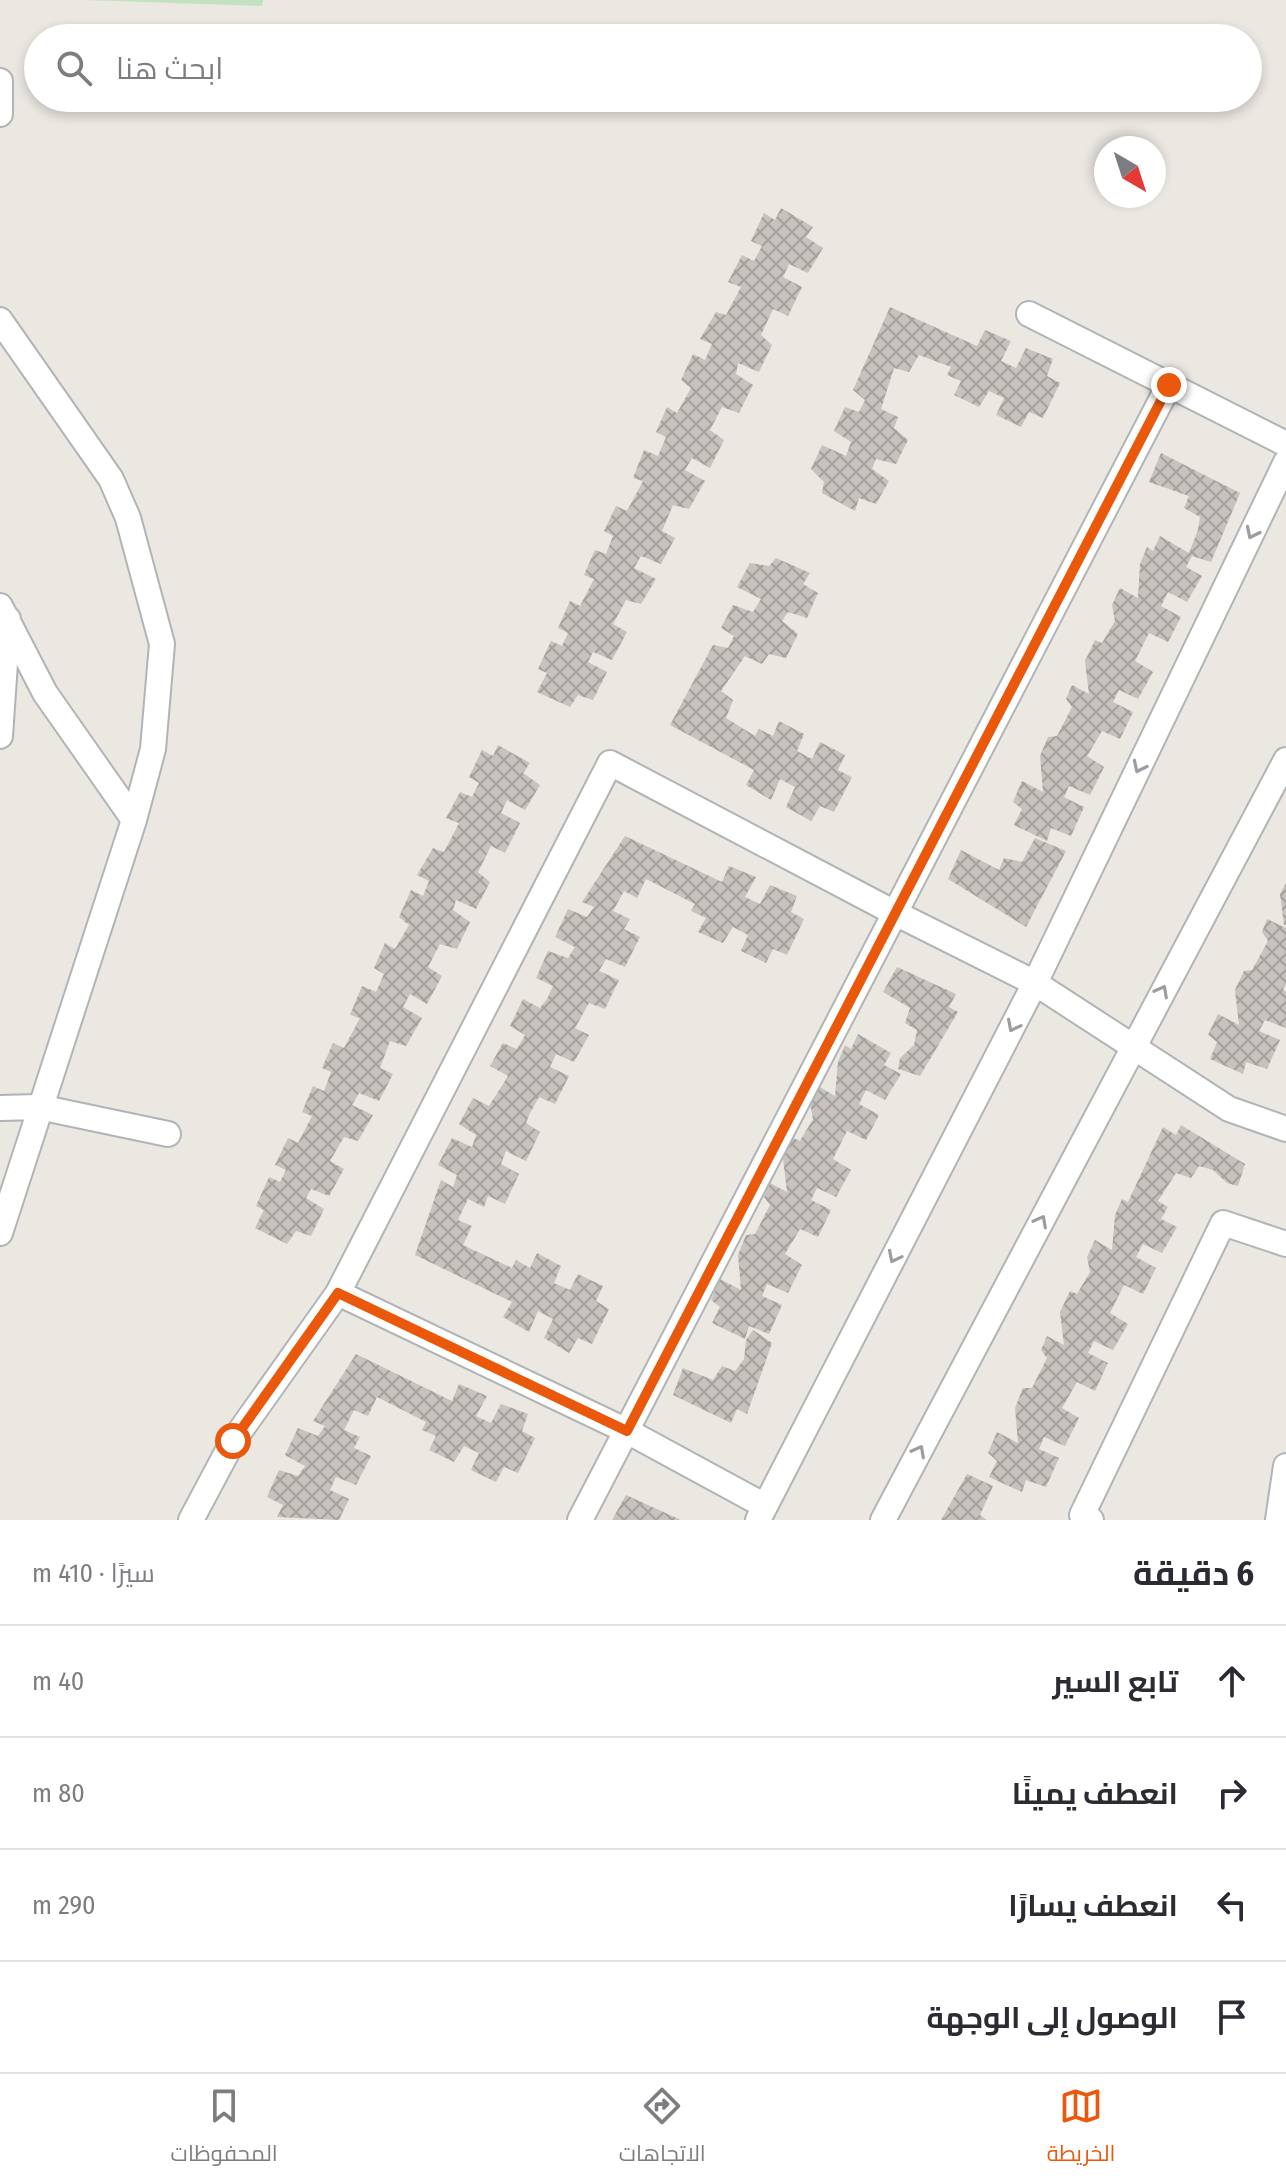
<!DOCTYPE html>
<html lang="ar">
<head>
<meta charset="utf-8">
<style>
	body { margin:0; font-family:"Fira Sans Condensed",Cairo,sans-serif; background:#f7f7f7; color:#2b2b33; direction:rtl }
	.compass { position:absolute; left:1094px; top:136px; width:72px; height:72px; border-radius:50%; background:#fff; box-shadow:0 4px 12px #0003; rotate:141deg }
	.stop { position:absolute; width:24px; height:24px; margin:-18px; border:6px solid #ea580c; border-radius:50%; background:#fff }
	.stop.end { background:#ea580c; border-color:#fff; box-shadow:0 2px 8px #0008 }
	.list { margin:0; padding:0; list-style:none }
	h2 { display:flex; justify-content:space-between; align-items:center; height:104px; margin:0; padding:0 32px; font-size:34px }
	h2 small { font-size:26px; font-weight:400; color:#7c7c81 }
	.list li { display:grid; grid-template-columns:52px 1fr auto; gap:24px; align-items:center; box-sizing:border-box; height:112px; padding:0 32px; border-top:2px solid #e1e1e2 }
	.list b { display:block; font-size:30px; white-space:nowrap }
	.list em { font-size:26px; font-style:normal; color:#7c7c81 }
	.icon { flex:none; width:44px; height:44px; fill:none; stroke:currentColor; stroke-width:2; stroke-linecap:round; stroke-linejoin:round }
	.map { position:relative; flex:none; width:1286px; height:1520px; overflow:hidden; direction:ltr }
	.search { position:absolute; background:#fff; box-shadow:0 4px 12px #0003; left:24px; right:24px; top:24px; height:88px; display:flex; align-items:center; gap:20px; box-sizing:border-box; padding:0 28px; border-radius:44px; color:#7c7c81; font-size:30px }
	.sheet { height:552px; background:#fff }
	nav { display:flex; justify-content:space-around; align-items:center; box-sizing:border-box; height:112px; border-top:2px solid #e1e1e2; background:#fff; font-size:22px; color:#7c7c81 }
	nav a { display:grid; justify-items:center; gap:4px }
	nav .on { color:#ea580c }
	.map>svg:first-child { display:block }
	.garden { fill:#c3e1bf }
	.building { fill:url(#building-cross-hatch) }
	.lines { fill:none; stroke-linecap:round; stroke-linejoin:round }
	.street-casing { stroke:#b1b4b7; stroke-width:28 }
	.street { stroke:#fff; stroke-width:24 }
	.oneway { stroke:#9b9ea0 }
	.route { stroke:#ea580c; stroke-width:10 }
</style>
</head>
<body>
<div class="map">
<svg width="1286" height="1520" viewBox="0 0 1286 1520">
	<defs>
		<pattern id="building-cross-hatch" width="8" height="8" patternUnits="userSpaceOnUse" patternTransform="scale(2)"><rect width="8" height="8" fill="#c6c2bd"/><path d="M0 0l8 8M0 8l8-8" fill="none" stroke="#a4a19d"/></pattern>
	</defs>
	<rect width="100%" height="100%" fill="#ebe7e1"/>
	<path class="garden" d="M84,0H263L262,6Z"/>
	<path class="building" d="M781,208L813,227L806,237L823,248L808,273L789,264L783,277L802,287L788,316L773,309L761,335L772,345L759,372L738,363L736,374L753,385L739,413L722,407L710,430L724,440L710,468L692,458L685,470L705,481L689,509L673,505L662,531L675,538L661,564L641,556L634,568L656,579L641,604L626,600L613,624L627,632L612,660L593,652L588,662L607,672L593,700L578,695L570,707L537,692L547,673L538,669L551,641L562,646L568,633L558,628L570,601L580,606L594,579L584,575L595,550L606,554L613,536L604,531L616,506L627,511L643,481L633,478L644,450L658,456L666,437L656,432L667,407L677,413L691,388L681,380L693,354L705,360L712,344L700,339L716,312L726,315L741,287L728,282L742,255L754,261L762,246L751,241L764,213L775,220Z
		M890,307L977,346L985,330L1011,341L1001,361L1016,368L1026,348L1053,359L1047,376L1060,383L1043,418L1029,412L1021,427L996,415L1004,398L989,391L979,407L954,395L961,381L947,375L951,367L919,355L909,372L894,368L881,409L898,417L894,428L908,440L896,464L876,459L872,469L889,481L876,504L859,498L855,511L822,493L824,482L811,469L822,445L846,456L851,442L834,431L845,407L859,412L865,400L853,390Z
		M1161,453L1240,493L1211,562L1192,556L1186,567L1202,576L1187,602L1168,592L1161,606L1181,617L1168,642L1149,633L1135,661L1153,672L1138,699L1119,690L1113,702L1133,712L1120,739L1102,731L1087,756L1104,767L1090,795L1069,786L1064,797L1084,807L1071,836L1051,828L1047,841L1014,825L1022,809L1013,802L1022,781L1043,792L1040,756L1048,737L1057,736L1072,707L1066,699L1072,685L1089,694L1085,661L1095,640L1102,643L1115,621L1112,605L1120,588L1138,598L1140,564L1147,547L1153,551L1160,536L1189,553L1198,530L1200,517L1184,508L1189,496L1149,482Z
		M776,558L810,573L803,584L818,593L807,618L788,612L782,621L798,634L786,658L769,654L762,664L745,656L721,691L733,700L726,718L755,736L759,729L773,736L779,721L804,734L797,751L812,759L820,742L845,755L838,770L852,777L834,812L820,806L811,821L786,807L795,787L780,779L771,800L746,785L754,770L670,725L713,645L728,648L734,636L721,628L733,605L753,612L761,599L737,587L750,563L769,566Z
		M498,745L530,763L523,773L540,785L525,810L507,800L501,813L520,823L505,853L491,846L478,872L490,882L476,909L456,900L453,910L470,922L457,949L440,944L428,967L442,976L427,1004L410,994L403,1007L422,1018L406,1046L390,1041L380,1068L393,1074L379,1101L359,1093L352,1105L373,1115L358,1141L344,1137L330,1161L344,1169L329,1196L311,1189L306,1198L324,1209L311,1236L296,1231L287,1244L255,1228L264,1210L256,1206L269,1177L280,1182L286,1170L275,1165L288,1138L298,1143L312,1116L302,1112L313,1086L324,1091L331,1072L322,1068L333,1043L344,1048L360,1018L350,1015L362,986L376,992L384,974L374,968L385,943L395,949L409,925L399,917L411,890L423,896L429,881L417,875L433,848L444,852L459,823L446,818L460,792L472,797L479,783L469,777L482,750L493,756Z
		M625,836L722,882L729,866L756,877L745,897L760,904L770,885L797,896L791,912L804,919L787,955L773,949L766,963L741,951L748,935L733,927L723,943L698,932L706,918L691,911L695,904L646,879L637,898L624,891L613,911L630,919L624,929L640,937L625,967L606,959L599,971L619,980L605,1009L589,1003L575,1028L589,1035L574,1062L556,1054L550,1067L569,1076L555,1104L539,1097L530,1113L526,1123L540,1132L526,1161L506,1151L501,1164L519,1174L505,1204L488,1196L484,1207L468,1199L458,1220L472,1226L463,1245L512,1268L516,1260L530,1268L537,1253L561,1266L554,1283L570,1290L578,1274L603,1286L596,1301L609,1309L592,1344L578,1338L569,1353L544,1338L553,1319L538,1311L529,1332L503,1317L512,1302L415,1255L441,1180L453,1187L457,1175L438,1165L452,1138L472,1147L476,1135L459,1124L473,1098L489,1106L508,1076L490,1066L503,1043L517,1049L525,1035L510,1026L523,999L540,1008L547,999L553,986L536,978L548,951L568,958L575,947L555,937L568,909L587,917L594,907L582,902Z
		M1035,838L1066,851L1026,927L948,879L961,850L999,870L1004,858L1022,862Z
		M1286,883V925H1284L1280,894Z
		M1267,919L1286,928V984L1283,989L1286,992V1028L1265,1020L1259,1031L1280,1040L1267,1069L1246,1062L1243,1074L1210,1059L1217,1042L1208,1035L1218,1014L1239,1025L1235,990L1244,971L1252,970L1268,941L1262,932Z
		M897,967L956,994L949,1007L958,1012L920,1076L898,1069L900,1058L914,1045L917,1030L905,1023L910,1008L883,992Z
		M858,1034L891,1053L884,1065L901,1074L885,1100L866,1090L859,1104L879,1115L866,1140L847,1131L833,1159L851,1170L836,1197L817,1188L811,1200L831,1210L818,1237L800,1229L785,1254L802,1265L788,1293L767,1284L762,1296L782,1305L769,1334L749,1326L745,1339L712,1323L720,1307L711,1300L720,1279L741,1290L738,1255L746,1235L755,1234L770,1205L764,1197L770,1183L787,1192L783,1159L793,1138L800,1141L813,1119L810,1103L818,1086L835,1096L838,1062L845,1045L851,1049Z
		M1181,1125L1245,1164L1238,1186L1227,1183L1213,1170L1199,1166L1191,1178L1176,1173L1158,1201L1168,1207L1161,1219L1177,1227L1162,1253L1143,1244L1136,1257L1156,1268L1143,1294L1124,1285L1110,1313L1128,1324L1113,1350L1094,1341L1088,1353L1108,1363L1095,1391L1077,1382L1062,1408L1079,1418L1065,1446L1044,1437L1039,1449L1059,1458L1046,1487L1026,1480L1022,1492L989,1477L997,1461L988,1453L997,1432L1018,1443L1015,1408L1023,1388H1032L1047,1358L1041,1350L1047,1336L1064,1345L1060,1312L1070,1291L1077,1294L1090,1272L1087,1257L1095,1240L1112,1250L1115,1215L1122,1199L1128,1202L1163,1127L1176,1135Z
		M753,1330L772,1343L747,1414L737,1409L731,1423L673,1395L683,1368L713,1380L722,1366L735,1371L744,1359L746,1340Z
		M356,1354L452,1401L459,1384L487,1396L476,1416L491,1423L501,1404L528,1414L522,1431L535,1438L518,1473L504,1467L496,1482L471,1470L479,1453L464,1446L454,1462L429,1450L436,1436L422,1430L426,1422L377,1397L368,1416L354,1410L344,1430L360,1437L354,1448L371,1456L356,1485L336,1477L330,1490L349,1499L339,1520L277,1517L283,1505L267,1497L279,1470L298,1476L305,1466L285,1455L298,1428L318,1436L325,1426L313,1421Z
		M967,1474L993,1486L980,1515L987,1520H941Z
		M626,1495L681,1520H612Z"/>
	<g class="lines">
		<g class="street-casing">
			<path id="street" d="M0,81V114
				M1029,314L1286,444
				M0,320L111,479L128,518L162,644L153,749L134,820L0,1233
				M0,606L45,693L134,820
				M0,736L8,619
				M0,1108L39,1107L168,1134
				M338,1293L627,1431L765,1506
				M191,1520L233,1441L338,1293L610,763L893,912L1035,983L1229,1109L1286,1129
				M580,1520L1169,385
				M758,1520L1035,983L1286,462
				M883,1520L1286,760
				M1091,1520L1082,1515L1223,1223L1286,1244
				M1278,1520L1286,1466"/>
		</g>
		<use href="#street" class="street"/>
	</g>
	<defs><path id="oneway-chevron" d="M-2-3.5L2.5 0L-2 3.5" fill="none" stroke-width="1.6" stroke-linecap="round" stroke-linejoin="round" transform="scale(2)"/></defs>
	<g class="oneway">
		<use href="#oneway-chevron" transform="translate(1252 533) rotate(116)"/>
		<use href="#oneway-chevron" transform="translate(1139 767) rotate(116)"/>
		<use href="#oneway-chevron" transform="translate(1162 991) rotate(-62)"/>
		<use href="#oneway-chevron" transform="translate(1013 1026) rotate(117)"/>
		<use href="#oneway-chevron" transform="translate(1041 1221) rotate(-62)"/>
		<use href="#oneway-chevron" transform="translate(894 1257) rotate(117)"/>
		<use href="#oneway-chevron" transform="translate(919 1451) rotate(-62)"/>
	</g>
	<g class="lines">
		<path class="route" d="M233,1441L338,1293L627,1431L1169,385"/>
	</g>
</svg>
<svg class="compass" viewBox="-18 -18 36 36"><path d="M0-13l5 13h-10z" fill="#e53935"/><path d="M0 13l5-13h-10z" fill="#7c7c81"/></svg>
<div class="stop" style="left:233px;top:1441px"></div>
<div class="stop end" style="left:1169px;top:385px"></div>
<div class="search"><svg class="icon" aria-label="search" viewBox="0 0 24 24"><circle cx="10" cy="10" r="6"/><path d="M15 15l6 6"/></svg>ابحث هنا</div>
</div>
<section class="sheet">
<h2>6 دقيقة<small>سيرًا · 410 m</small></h2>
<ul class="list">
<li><svg class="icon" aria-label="ahead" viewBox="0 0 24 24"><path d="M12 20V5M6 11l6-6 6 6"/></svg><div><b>تابع السير</b></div><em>40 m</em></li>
<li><svg class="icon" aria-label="right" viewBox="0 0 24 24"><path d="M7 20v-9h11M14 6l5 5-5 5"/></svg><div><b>انعطف يمينًا</b></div><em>80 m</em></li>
<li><svg class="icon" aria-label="left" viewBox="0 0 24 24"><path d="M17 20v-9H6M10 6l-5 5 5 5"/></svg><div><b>انعطف يسارًا</b></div><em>290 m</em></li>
<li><svg class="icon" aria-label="arrive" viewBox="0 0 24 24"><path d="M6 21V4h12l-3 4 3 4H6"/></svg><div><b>الوصول إلى الوجهة</b></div></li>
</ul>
</section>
<nav>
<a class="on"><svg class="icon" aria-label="map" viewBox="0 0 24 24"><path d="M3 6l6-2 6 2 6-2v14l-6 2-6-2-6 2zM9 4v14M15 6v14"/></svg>الخريطة</a>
<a><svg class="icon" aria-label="directions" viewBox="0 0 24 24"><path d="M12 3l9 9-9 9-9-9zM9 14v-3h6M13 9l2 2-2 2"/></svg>الاتجاهات</a>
<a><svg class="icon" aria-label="saved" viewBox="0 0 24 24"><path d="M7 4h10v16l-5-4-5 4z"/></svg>المحفوظات</a>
</nav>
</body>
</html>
